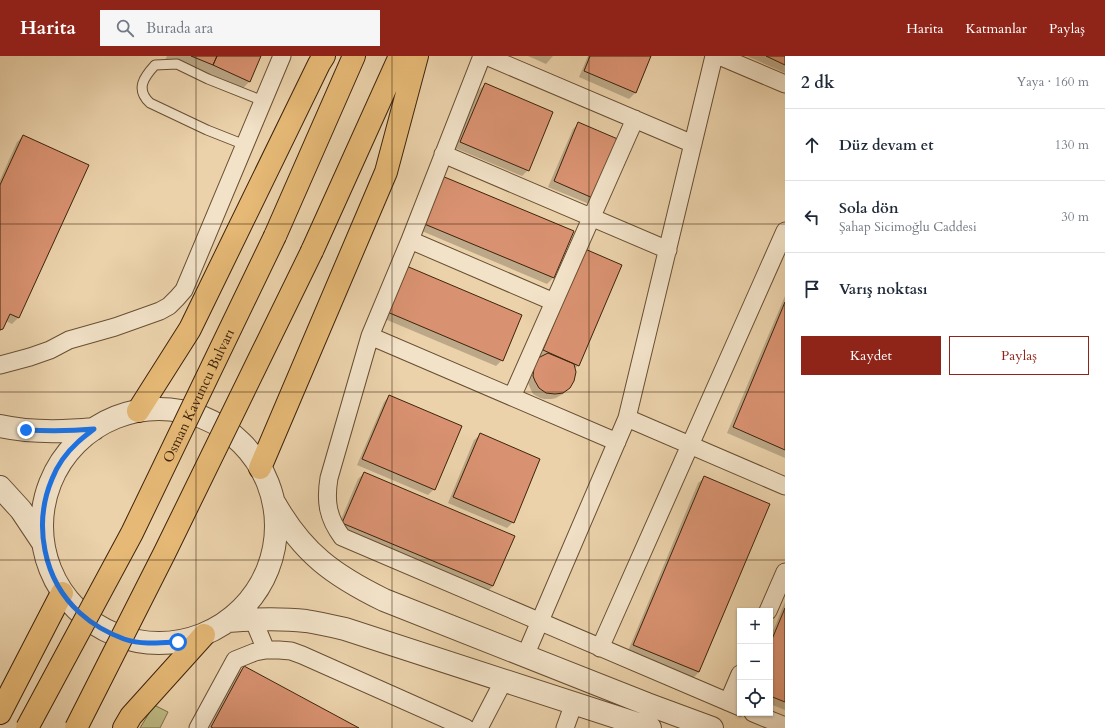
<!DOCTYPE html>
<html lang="tr">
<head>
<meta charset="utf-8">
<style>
	body { margin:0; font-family:Cardo,serif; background:#f6f6f7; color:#1f2937 }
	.controls { position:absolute; right:12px; bottom:12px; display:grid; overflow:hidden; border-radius:0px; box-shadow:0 1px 3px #0004 }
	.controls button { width:36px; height:36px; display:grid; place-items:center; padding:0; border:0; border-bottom:1px solid #e0e1e3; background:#fff; color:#1f2937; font:20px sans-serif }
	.stop { position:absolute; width:12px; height:12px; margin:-9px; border:3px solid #1a73e8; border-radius:50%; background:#fff }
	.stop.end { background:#1a73e8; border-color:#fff; box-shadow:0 1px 4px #0008 }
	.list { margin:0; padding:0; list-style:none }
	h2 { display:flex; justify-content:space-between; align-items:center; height:52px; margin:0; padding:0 16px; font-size:17px }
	h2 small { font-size:13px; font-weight:400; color:#747a83 }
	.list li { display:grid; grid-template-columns:26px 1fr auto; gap:12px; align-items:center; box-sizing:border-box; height:72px; padding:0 16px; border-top:1px solid #e0e1e3 }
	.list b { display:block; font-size:15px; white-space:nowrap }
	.list p { margin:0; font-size:13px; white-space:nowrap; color:#747a83 }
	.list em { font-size:13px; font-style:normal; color:#747a83 }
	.actions { display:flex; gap:8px; padding:12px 16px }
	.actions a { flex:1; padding:9px 0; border:1px solid #8f2418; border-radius:0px; text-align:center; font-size:14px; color:#8f2418 }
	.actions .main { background:#8f2418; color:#fff }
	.icon { flex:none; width:22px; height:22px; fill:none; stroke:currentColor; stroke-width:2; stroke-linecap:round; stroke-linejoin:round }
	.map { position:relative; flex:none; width:785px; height:672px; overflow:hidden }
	header { display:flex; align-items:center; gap:24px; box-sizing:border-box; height:56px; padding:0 20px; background:#8f2418; color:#fff }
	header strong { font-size:19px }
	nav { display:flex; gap:22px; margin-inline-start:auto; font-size:14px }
	.search { width:280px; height:36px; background:#f6f6f7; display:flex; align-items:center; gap:10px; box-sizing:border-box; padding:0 14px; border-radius:0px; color:#747a83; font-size:15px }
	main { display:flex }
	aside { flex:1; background:#fff }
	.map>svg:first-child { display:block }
	.green { fill:#bdba84; stroke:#7d6e48 }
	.shadow { fill:#0003 }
	.building { fill:#d99271; stroke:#3d230b }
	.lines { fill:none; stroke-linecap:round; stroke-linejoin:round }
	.service-casing { stroke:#684f33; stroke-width:11 }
	.minor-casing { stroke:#684f33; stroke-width:19 }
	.tertiary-casing { stroke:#684f33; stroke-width:24 }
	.trunk-casing { stroke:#3d230b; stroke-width:24 }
	.service { stroke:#f2e2c8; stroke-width:9 }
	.minor { stroke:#f2e2c8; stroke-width:17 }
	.tertiary { stroke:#f2e2c8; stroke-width:22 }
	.trunk { stroke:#e6b976; stroke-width:22 }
	.trunk-bridge-casing { stroke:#3d230b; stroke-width:24; stroke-linecap:butt }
	.trunk-bridge { stroke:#e6b976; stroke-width:22 }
	.route { stroke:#1a73e8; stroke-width:5 }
	.grid { fill:none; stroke:#3d230b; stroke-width:1; stroke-opacity:0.55 }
	.labels { text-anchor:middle; stroke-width:3; stroke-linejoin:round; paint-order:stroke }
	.street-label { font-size:14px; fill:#3d230b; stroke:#f2e2c8 }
</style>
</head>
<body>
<header>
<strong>Harita</strong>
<div class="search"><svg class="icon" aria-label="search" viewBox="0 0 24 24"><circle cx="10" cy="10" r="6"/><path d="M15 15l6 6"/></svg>Burada ara</div>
<nav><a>Harita</a><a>Katmanlar</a><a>Paylaş</a></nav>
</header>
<main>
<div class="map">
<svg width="785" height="672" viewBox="0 0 785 672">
	<rect width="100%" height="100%" fill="#ebd2ab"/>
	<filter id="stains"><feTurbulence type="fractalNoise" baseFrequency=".005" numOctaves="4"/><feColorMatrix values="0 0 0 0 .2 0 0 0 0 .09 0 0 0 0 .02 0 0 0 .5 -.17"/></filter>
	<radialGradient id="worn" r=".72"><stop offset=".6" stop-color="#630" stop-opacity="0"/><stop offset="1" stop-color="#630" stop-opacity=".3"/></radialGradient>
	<path class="green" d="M154,649L168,656L160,672H140Z"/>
	<path class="shadow" d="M167,0H260L250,25L239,36L165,4Z
		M528,0H553L546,8Z
		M588,0H650L635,37L629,43L579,21Z
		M747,0H785V17Z
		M485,28L528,114L522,120L455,92L479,34Z
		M579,67L619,84L589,148L548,131L573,73Z
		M23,80L18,262L12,268L6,265L2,273L0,275V124L17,86Z
		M442,121L573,176L553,222L547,228L417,173Z
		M579,201V309L574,313L569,331L563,338L556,342L552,343H544L540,342L533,338L531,334L528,327L529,315L541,302L537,300Z
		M405,210L502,304L496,310L380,261Z
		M785,240V402L727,377Z
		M389,340L434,433L428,439L357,409L384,346Z
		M480,379L513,466L507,472L448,447L474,384Z
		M364,417L513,480L493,530L487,536L337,473L358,423Z
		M704,422L699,616L693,622L628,595L698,427Z
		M785,546V654L770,648V582Z
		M244,611L357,672H209L238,617Z"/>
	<path class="building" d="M191,0H217L213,9Z
		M217,0H261L250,26L213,9Z
		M590,0H651L636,37L584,15Z
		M766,0H785V9Z
		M485,27L553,56L529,115L460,86Z
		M578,66L620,84L595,143L554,125Z
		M23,79L89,109L19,262L10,258L3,273L0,274V129Z
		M442,120L574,175L554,222L422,167Z
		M585,193L622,209L579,310L543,294Z
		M404,209L522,259L503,305L385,255Z
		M785,246V394L733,371Z
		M548,297L574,308L576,316L574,325L570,332L563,337L555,338L546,337L539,332L535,325L533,320L534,312L537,304L540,301Z
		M389,339L462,370L435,434L362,403Z
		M480,377L540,403L514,467L453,441Z
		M364,416L515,480L493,530L342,467Z
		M704,420L770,448L699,616L633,589Z
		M785,552V646L770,640V588Z
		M244,610L359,672H213L211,671Z"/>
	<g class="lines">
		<g class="service-casing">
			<path id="service" d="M245,89L207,74L150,47C135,33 144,21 155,9L177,8L208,23L263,45"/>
		</g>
		<g class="minor-casing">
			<path id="minor" d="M482,0L410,184L370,280L329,422C325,446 328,462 342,481L740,651
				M486,0L693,88
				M719,0L785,28
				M443,98L668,194
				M410,184L554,246
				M370,280L617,386
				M0,309L30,301L50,294L69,284L115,271L160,255L169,250L177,242L184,234L282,0
				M512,341L635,63
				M627,362L785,430
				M768,555L785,516
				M253,563L266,594
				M600,592L785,175
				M525,600L627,362L714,0
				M728,646L740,618
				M753,657L785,670
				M198,672L235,604L255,596L266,594H279L291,595L302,599L466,672
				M479,672L504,624
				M565,672L574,647"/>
		</g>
		<g class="tertiary-casing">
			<path id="tertiary" d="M42 470a117 117 0 1 1 234 0a117 117 0 1 1-234 0Z
				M0,370C31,377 63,376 94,373
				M0,431L21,454L43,487
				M275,448C303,497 333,519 384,544L647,648L712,672
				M228,565C254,563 280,562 306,565C319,567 332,570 345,573L650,672"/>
		</g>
		<g class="trunk-casing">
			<path id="trunk" d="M275,180L354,0
				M312,195L400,0
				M138,355L190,273L319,8L324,0
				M260,412L386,116L417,0
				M0,657L62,537
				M124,672L131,660L204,579"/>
		</g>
		<use href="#service" class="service"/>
		<use href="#minor" class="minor"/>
		<use href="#tertiary" class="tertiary"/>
		<use href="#trunk" class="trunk"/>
		<g class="trunk-bridge-casing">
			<g id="trunk-bridge">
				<path id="s1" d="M27,672L132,477L275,180"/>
				<path d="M76,672L165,496L312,195"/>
			</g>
		</g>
		<use href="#trunk-bridge" class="trunk-bridge"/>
	</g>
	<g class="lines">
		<path class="route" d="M26,374C49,375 71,375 94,373C89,377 83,381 78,386C67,396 57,410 52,423C33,468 43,524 80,557C92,568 108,577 124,583C142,589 160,587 178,586"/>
	</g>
	<path class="grid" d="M196,0V672M392,0V672M589,0V672M0,168H785M0,336H785M0,504H785"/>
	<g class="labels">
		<g class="street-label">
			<text dy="5" stroke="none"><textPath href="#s1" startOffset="374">Osman Kavuncu Bulvarı</textPath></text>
		</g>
	</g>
	<rect width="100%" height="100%" filter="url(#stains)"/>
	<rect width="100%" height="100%" fill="url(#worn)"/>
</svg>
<div class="controls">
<button>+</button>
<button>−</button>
<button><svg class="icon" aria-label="locate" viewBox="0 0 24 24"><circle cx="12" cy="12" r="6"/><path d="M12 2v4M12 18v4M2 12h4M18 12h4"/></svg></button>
</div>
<div class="stop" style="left:178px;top:586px"></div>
<div class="stop end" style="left:26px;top:374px"></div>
</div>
<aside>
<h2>2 dk<small>Yaya · 160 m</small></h2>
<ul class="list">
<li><svg class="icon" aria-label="ahead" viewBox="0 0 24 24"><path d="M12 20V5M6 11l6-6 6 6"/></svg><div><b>Düz devam et</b></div><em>130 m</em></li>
<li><svg class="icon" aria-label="left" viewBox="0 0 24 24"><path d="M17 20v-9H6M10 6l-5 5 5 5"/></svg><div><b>Sola dön</b><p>Şahap Sicimoğlu Caddesi</p></div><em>30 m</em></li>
<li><svg class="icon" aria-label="arrive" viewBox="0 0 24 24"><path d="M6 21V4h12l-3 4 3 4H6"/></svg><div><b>Varış noktası</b></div></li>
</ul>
<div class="actions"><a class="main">Kaydet</a><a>Paylaş</a></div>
</aside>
</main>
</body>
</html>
